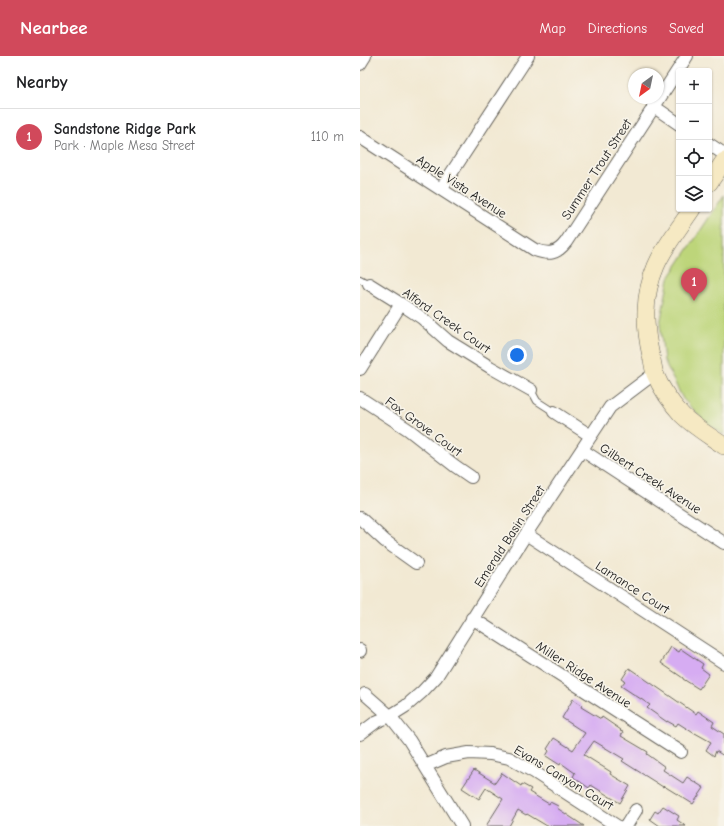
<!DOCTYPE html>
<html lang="en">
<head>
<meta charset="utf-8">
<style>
	body { margin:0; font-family:"Comic Neue",sans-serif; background:#f2f2f2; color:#202124 }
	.controls { position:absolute; right:12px; top:12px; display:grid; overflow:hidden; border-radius:4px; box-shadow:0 1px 3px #0004 }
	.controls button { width:36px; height:36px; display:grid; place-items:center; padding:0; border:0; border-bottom:1px solid #e0e0e0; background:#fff; color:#202124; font:20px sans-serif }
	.compass { position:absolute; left:268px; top:12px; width:36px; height:36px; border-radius:50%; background:#fff; box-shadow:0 1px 3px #0004; rotate:213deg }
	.you { position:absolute; left:157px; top:299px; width:14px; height:14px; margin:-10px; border:3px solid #fff; border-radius:50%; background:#1a73e8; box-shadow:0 0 0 6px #1a73e833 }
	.badge { display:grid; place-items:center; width:26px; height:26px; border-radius:50%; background:#d1495b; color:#fff; font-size:13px; font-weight:700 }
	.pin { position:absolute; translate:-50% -33px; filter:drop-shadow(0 1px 2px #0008) }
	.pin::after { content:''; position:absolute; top:21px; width:14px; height:12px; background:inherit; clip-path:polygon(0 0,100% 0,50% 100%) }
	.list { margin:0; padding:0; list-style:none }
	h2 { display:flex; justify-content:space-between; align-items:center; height:52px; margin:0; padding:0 16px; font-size:17px }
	h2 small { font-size:13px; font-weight:400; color:#757577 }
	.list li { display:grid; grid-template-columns:26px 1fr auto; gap:12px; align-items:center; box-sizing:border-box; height:56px; padding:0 16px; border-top:1px solid #e0e0e0 }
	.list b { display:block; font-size:15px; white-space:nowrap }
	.list p { margin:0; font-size:13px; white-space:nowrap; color:#757577 }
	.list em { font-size:13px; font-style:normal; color:#757577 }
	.icon { flex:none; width:22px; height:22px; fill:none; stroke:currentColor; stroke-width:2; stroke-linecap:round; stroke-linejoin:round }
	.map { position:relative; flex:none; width:364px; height:770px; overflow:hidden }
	header { display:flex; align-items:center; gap:24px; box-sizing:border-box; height:56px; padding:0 20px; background:#d1495b; color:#fff }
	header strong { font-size:19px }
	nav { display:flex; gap:22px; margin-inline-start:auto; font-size:14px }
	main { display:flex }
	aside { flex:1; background:#fff }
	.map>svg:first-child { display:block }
	.green { fill:#bdd57a; stroke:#6c784b }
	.building { fill:#d6acf2 }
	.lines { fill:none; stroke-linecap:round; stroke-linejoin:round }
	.lane-casing { stroke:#67645c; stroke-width:8 }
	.street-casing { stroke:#67645c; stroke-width:14 }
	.secondary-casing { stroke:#67645c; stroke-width:18 }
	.lane { stroke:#fff; stroke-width:6 }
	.street { stroke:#fff; stroke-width:12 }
	.secondary { stroke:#f6e9c3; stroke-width:17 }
	.labels { text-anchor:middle; stroke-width:3.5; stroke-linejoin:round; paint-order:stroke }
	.street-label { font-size:13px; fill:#1c1c1c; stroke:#f7f3e8 }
</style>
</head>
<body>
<header>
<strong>Nearbee</strong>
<nav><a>Map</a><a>Directions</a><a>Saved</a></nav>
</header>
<main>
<aside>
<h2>Nearby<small></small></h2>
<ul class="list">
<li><span class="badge">1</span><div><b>Sandstone Ridge Park</b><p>Park · Maple Mesa Street</p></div><em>110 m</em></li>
</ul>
</aside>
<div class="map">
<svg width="364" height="770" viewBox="0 0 364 770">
	<rect width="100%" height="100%" fill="#f7f3e8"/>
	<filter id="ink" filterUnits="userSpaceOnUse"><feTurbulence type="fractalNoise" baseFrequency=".025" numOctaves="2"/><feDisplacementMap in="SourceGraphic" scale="8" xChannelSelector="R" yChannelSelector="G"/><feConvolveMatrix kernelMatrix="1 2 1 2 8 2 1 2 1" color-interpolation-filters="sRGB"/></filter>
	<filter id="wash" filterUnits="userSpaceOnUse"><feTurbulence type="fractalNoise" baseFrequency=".012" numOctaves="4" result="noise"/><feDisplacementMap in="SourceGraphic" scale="16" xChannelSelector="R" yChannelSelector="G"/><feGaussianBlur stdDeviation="0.9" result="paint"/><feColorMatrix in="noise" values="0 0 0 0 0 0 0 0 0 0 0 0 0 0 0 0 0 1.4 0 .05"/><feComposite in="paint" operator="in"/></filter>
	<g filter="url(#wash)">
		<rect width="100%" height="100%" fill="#f2e9d3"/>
		<path class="green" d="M364,139V379L345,366L323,343L304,305L300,268L309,222Z"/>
		<g id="blocks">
			<path class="building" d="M311,591L319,596L321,593L343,608L341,612L349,618L339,633L323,623V622L301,607Z
				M269,612L336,658L338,655L354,666L352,670L364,678V700L356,695L354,700L346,694L351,686L335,677V678L318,667L316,670L307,665V666L287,652L290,649L261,630L265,625L262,623Z
				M213,643L222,649L221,651L241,663L242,661L261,674L260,675L263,676L261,680L288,696L287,698L305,711L303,714L323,727L327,721L344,732L333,748L304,730L303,731L262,705L264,703L234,685L224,699L251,716L250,718L270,730L260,747L231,729L229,732L213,721L215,717L201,707L200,709L186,700L189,695L187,693L194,682L213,694L225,677L202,662Z
				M114,714L135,727L142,717L161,730L162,728L171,733L169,736L189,748L190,746L198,750L197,752L224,770H187L167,758L166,759L158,754L149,770H126L143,743L126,732L119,743L102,732Z
				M303,750L319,760L317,764L326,770H300L290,763L295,755L298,757Z"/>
		</g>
	</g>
	<g filter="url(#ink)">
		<use href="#blocks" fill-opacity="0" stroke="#67645c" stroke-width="1"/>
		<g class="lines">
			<g class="lane-casing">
				<path id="lane" d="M0,223L9,228
					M171,334L177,345L194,356"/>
			</g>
			<g class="street-casing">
				<path id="street" d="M0,8L5,0
					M293,50L319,68
					M0,81L175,194C189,199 197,198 206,186L327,0
					M349,88L364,98
					M81,133L168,0
					M9,228L41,248L62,262L88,285L130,311L171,334
					M0,313L41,248
					M0,342L49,374L95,410L111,421
					M194,356L231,380
					M222,394L364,487
					M0,462L25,485L56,507
					M166,478L364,607
					M112,562L321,696
					M0,594V595
					M5,638L21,652L30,660L49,684L102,770
					M0,678L16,666L30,660L46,650L62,636L76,621L166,478L250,351L295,317
					M65,710L86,701L109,697L130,698L149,702L174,716L257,770
					M266,770L276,754"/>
			</g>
			<g class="secondary-casing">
				<path id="secondary" d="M349,127L364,105
					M332,153C320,171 304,191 296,210C283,240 284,269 291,300C293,306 293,312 295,318C301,332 312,348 322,359C334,371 350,380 364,390"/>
			</g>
			<use href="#lane" class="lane"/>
			<use href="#street" class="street"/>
			<use href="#secondary" class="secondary"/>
		</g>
	</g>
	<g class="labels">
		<g class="street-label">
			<text transform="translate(236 113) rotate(-57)" y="5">Summer Trout Street</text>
			<text transform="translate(102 130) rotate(33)" y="5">Apple Vista Avenue</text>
			<text transform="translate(87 264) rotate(35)" y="5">Alford Creek Court</text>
			<text transform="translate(64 370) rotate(36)" y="5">Fox Grove Court</text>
			<text transform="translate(291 422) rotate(33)" y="5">Gilbert Creek Avenue</text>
			<text transform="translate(149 480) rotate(-57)" y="5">Emerald Basin Street</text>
			<text transform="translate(273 531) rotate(33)" y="5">Lamance Court</text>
			<text transform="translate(224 618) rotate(33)" y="5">Miller Ridge Avenue</text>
			<text transform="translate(204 721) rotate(31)" y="5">Evans Canyon Court</text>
		</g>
	</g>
</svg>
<div class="controls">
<button>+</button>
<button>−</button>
<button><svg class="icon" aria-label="locate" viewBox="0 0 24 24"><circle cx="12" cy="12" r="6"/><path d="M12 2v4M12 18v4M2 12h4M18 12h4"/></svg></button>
<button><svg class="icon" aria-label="layers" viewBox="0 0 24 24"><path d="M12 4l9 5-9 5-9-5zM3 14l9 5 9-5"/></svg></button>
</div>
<svg class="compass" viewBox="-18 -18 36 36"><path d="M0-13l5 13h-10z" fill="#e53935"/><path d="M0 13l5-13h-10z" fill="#757577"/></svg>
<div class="you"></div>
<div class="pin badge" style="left:334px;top:245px">1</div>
</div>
</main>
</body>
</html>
